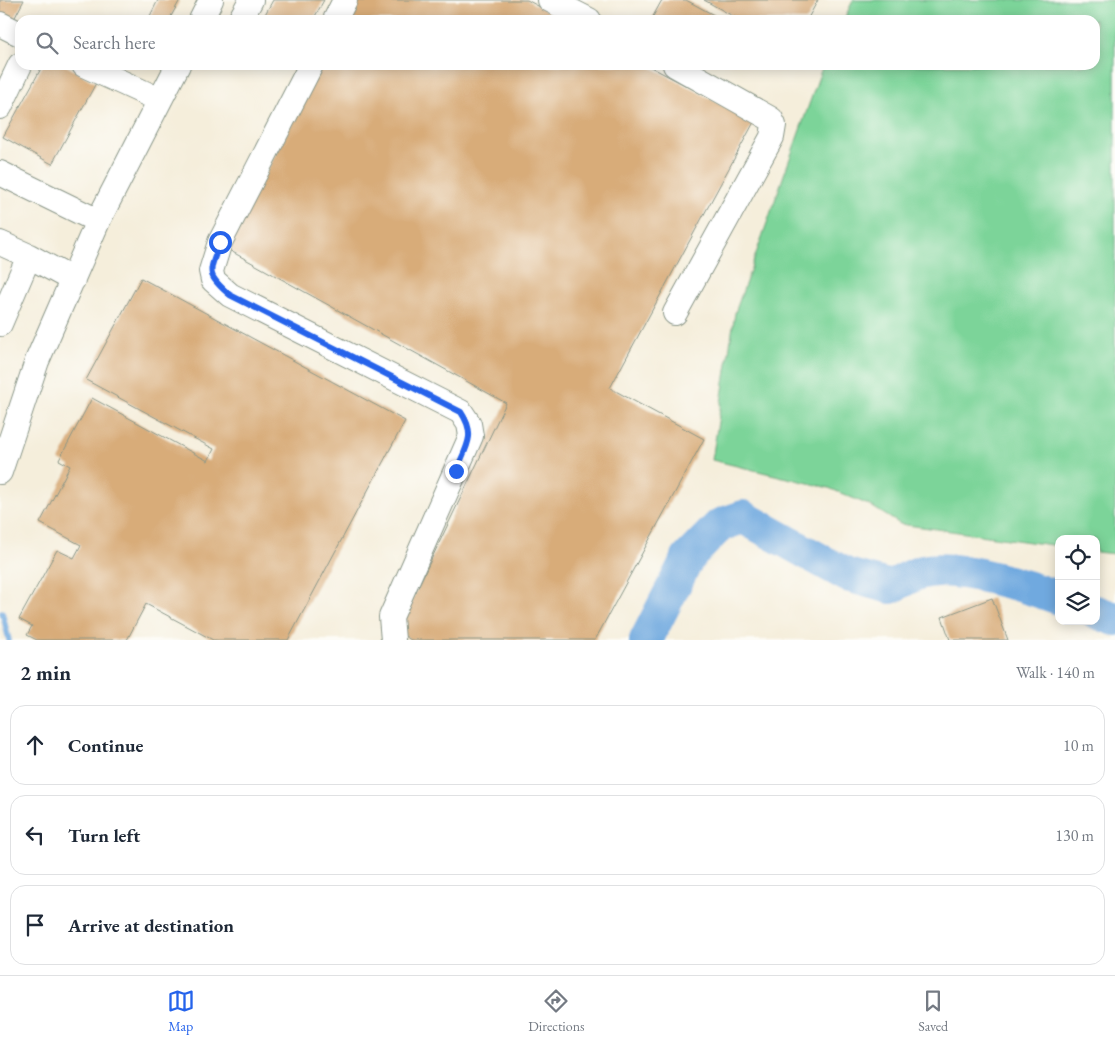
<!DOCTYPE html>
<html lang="en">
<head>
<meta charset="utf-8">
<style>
	body { margin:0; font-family:"EB Garamond",serif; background:#f2f2f3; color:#1f2937 }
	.controls { position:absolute; right:15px; bottom:15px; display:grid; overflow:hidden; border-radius:10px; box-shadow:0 2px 12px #0003 }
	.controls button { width:45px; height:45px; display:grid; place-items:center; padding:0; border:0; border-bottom:1px solid #e0e1e3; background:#fff; color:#1f2937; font:25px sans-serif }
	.stop { position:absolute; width:15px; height:15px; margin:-11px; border:4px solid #2563eb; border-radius:50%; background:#fff }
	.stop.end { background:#2563eb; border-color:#fff; box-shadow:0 1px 5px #0008 }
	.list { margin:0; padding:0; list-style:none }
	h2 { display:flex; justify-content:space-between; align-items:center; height:65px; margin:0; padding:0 20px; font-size:21px }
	h2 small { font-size:16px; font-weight:400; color:#747a83 }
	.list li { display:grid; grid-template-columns:32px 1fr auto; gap:15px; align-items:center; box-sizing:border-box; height:80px; margin:0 10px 10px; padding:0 10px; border:1px solid #e0e1e3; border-radius:15px }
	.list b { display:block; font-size:19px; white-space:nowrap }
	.list em { font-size:16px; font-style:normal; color:#747a83 }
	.icon { flex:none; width:28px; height:28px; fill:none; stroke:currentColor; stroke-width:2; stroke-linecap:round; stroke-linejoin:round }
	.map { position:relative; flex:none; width:1115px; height:640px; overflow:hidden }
	.search { position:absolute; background:#fff; box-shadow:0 2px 12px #0003; left:15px; right:15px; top:15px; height:55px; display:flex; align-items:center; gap:12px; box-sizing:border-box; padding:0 18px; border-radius:15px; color:#747a83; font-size:19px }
	.sheet { height:335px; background:#fff }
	nav { display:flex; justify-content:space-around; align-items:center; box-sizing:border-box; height:70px; border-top:1px solid #e0e1e3; background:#fff; font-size:14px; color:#747a83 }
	nav a { display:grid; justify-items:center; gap:2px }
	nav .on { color:#2563eb }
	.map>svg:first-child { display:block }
	.green { fill:#7bd499; stroke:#4d8866 }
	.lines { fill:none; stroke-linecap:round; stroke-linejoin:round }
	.stream { stroke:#70a9df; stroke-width:5.5 }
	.river { stroke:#70a9df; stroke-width:34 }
	.building { fill:#d8ac79 }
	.minor-casing { stroke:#8a9688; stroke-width:26 }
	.minor { stroke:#fff; stroke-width:24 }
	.route { stroke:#2563eb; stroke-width:6 }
</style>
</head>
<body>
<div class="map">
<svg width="1115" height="640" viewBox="0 0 1115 640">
	<rect width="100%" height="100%" fill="#fdfcf7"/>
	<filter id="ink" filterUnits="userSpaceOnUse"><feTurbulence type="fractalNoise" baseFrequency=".02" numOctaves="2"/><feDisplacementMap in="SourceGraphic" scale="10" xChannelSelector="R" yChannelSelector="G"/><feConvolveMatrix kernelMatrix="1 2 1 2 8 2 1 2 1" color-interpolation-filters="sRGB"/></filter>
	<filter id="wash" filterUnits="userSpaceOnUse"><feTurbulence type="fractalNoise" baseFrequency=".0096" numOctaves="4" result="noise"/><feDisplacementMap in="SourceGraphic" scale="20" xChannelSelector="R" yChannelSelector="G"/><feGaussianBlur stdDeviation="1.12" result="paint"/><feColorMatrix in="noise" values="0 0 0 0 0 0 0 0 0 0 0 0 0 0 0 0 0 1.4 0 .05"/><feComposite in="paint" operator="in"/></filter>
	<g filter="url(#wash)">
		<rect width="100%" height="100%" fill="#f5eedb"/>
		<path class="green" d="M853,0H1115V554L1096,552V539H1059V546L900,524L871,506L829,488L712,460L735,313L823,65H1095V20H844Z"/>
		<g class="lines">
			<path class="stream" d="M2,612L9,640"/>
			<path class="river" d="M1096,612L1115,619
				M646,640L688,558L720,525L743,517L847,575L891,587C901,582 912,574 923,572C956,564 1026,586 1059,598"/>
		</g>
		<g id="blocks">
			<path class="building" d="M0,0H24L12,23L0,17Z
				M158,0H180L169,20H148Z
				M273,0H324L313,20H262Z
				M354,0H527L564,20H343Z
				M662,0H686L723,20H651Z
				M704,0H818L807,20H740Z
				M43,65H65L96,83L52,164L3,137Z
				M321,65H647L754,122L610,388L704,439L595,640H411L397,631L506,403L227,249Z
				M141,278L405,421L288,640H213L146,604L127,640H37L27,635L32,626L19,619L57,550L74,558L81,545L40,523L70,466L59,460L92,398L208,461L214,449L86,380Z
				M992,598L1008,640H950L942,617Z"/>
		</g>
	</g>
	<g filter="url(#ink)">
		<use href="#blocks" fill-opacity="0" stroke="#8a9688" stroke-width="1"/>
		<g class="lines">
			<g class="minor-casing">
				<path id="minor" d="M550,0L589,20
					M201,20L211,0
					M240,20L251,0
					M335,20L345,0
					M0,24L20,34
					M84,65L160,100
					M311,65L220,242L211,271L213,280L230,295L461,412L469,424L471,436L391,617L393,640
					M0,107L20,65
					M0,173L98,221
					M0,243L29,256L73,280
					M675,313L772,137L774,125L771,119L675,65
					M0,324L29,256
					M0,472L37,361L98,221L178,65"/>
			</g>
			<use href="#minor" class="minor"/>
		</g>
	</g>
	<g class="lines" filter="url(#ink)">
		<path class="route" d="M220,242C210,272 204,273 230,295L461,412C477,436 466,447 456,471"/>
	</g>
</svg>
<div class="controls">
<button><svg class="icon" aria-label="locate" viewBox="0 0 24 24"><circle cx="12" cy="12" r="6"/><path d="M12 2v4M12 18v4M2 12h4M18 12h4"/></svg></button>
<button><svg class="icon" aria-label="layers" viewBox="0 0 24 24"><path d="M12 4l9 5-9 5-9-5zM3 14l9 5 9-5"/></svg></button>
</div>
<div class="stop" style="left:220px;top:242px"></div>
<div class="stop end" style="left:456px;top:471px"></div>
<div class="search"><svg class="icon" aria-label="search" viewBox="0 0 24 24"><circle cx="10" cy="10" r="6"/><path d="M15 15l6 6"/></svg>Search here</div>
</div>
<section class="sheet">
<h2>2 min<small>Walk · 140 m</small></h2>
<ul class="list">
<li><svg class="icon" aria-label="ahead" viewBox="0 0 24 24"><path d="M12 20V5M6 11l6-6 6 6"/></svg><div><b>Continue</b></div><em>10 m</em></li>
<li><svg class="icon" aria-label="left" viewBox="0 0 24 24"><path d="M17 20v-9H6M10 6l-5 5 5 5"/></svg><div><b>Turn left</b></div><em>130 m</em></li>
<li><svg class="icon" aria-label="arrive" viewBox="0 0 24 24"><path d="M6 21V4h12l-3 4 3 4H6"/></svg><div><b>Arrive at destination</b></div></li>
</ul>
</section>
<nav>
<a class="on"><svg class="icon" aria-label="map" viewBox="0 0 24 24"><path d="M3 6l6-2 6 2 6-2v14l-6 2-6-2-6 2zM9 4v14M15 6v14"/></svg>Map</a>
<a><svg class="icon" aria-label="directions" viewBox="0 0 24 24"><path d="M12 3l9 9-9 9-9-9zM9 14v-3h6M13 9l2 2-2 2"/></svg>Directions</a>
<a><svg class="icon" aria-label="saved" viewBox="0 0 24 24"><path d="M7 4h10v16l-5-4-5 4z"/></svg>Saved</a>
</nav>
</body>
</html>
